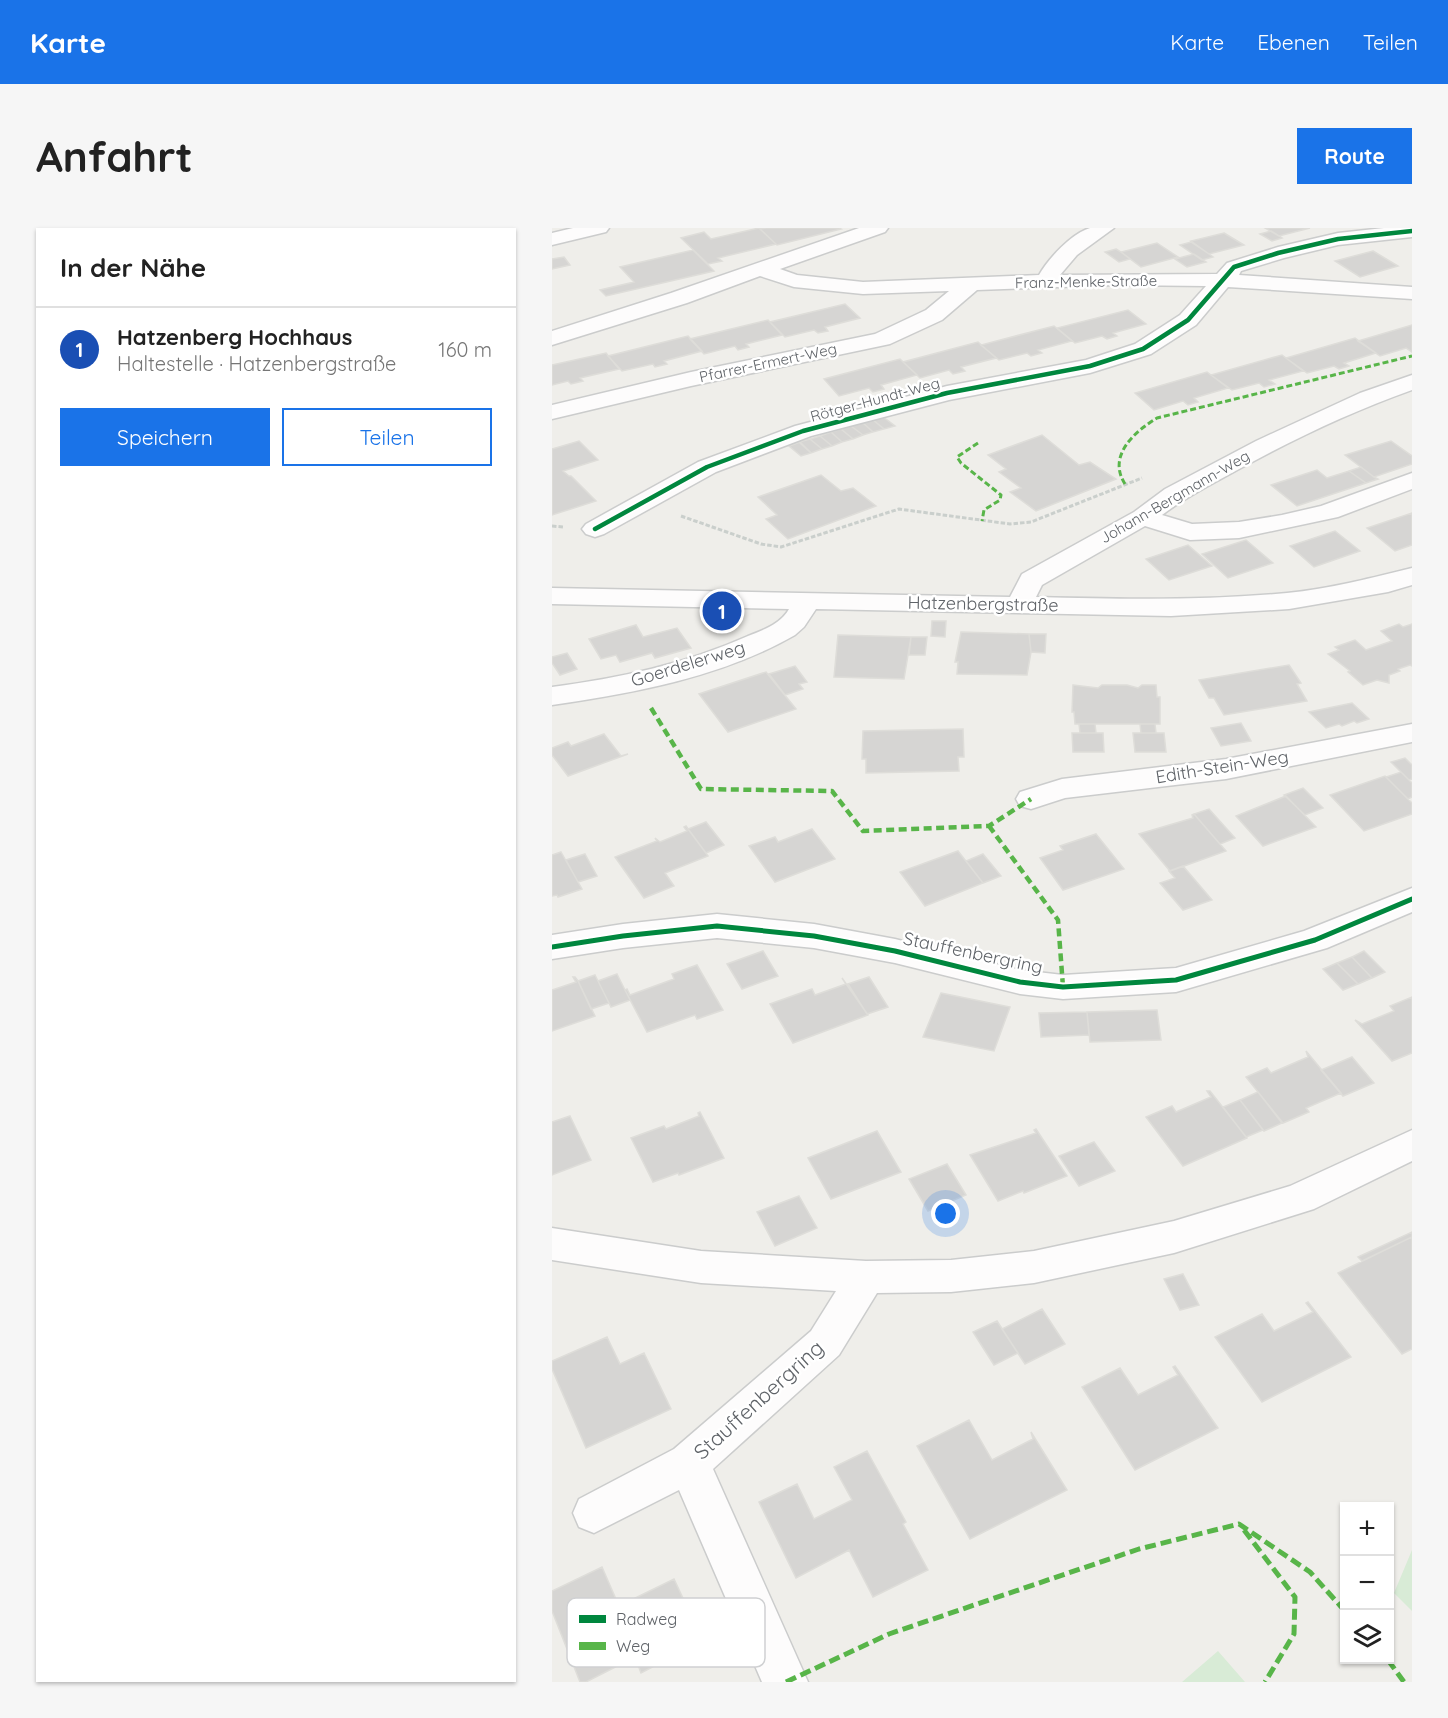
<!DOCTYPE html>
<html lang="de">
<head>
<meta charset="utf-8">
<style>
	body { margin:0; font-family:Quicksand,sans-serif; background:#f6f6f6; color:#222 }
	.controls { position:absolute; right:18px; bottom:18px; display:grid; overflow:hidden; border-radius:0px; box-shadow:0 2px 4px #0004 }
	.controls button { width:54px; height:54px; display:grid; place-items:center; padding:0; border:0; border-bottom:2px solid #e0e0e0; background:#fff; color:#222; font:30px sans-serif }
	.you { position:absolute; left:394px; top:986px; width:21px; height:21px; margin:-15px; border:4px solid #fff; border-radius:50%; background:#1a73e8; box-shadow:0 0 0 9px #1a73e833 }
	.badge { display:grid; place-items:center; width:39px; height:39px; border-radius:50%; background:#1a73e8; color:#fff; font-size:20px; font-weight:700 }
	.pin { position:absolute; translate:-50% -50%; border:3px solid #fff; box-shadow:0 2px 6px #0006 }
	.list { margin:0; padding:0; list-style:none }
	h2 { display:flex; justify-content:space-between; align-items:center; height:78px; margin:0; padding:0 24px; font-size:26px }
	h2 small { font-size:20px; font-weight:400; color:#767676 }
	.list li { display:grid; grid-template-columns:39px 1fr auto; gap:18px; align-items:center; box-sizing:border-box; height:84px; padding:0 24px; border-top:2px solid #e0e0e0 }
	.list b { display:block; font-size:22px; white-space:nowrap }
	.list p { margin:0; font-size:20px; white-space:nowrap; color:#767676 }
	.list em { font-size:20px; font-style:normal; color:#767676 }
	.actions { display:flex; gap:12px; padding:18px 24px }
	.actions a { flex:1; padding:14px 0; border:2px solid #1a73e8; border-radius:0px; text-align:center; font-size:21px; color:#1a73e8 }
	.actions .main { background:#1a73e8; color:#fff }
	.icon { flex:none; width:33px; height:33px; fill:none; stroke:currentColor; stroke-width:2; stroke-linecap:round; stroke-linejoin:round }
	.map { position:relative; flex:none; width:860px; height:1454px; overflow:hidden; border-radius:0px }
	header { display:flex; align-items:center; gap:36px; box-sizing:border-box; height:84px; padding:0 30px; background:#1a73e8; color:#fff }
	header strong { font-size:28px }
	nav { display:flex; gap:33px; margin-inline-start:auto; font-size:21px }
	.intro { display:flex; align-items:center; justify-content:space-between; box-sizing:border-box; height:144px; padding:0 36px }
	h1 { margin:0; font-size:42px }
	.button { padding:15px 27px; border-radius:0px; background:#1a73e8; color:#fff; font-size:21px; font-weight:700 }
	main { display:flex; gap:36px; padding:0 36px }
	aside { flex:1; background:#fff; border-radius:0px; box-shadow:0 2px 4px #0004 }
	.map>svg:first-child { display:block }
	.green { fill:#d8ebd6 }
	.building { fill:#d6d5d3; stroke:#deddd9; stroke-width:1.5 }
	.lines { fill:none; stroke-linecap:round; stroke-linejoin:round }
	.minor-casing { stroke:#cbcccc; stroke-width:3 }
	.path { stroke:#cacfcc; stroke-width:3; stroke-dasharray:4.5 2; stroke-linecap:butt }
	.minor { fill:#fdfcfc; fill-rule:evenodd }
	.quiet-far2 { stroke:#58b549; stroke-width:3; stroke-dasharray:6 3; stroke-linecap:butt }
	.quiet-far1 { stroke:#58b549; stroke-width:4.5; stroke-dasharray:8 4.5; stroke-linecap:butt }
	.quiet { stroke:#58b549; stroke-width:5; stroke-dasharray:11 5; stroke-linecap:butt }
	.cycleway-far1-casing { stroke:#fff; stroke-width:8 }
	.cycleway-casing { stroke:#fff; stroke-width:9 }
	.cycleway-far1 { stroke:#00873e; stroke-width:4.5 }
	.cycleway { stroke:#00873e; stroke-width:5 }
	.labels { text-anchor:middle; stroke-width:5; stroke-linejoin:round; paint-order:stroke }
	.far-street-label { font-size:15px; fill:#5f6368; stroke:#fff }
	.street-label { font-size:18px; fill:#5f6368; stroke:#fff }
	.near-street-label { font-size:21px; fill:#5f6368; stroke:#fff }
	.key { fill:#fff; stroke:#cfd0d2; stroke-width:1.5 }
	.key-label { font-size:16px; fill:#5f6368 }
</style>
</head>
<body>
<header>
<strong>Karte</strong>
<nav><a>Karte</a><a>Ebenen</a><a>Teilen</a></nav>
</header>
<div class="intro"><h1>Anfahrt</h1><a class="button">Route</a></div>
<main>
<aside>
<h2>In der Nähe<small></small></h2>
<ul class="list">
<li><span class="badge" style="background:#1a4fb4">1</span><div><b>Hatzenberg Hochhaus</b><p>Haltestelle · Hatzenbergstraße</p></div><em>160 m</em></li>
</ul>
<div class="actions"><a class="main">Speichern</a><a>Teilen</a></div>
</aside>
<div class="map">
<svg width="860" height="1454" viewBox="0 0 860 1454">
	<rect width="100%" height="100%" fill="#efeeea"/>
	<path class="green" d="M860,1322V1383L842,1365Z
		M666,1423L693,1454H630Z"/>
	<path class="building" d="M207,0L224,16L166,30L170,33L156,36L129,10L152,4L159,11Z
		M214,0H287L289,1L225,17L208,1Z
		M713,0H758L727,8Z
		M719,3L727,8L730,10L720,13L708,6Z
		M672,5L692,17L657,26L639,13Z
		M639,14L657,26L661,29L650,32L628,17Z
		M605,15L626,29L589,39L569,24Z
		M564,21L569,24L578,31L567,34L553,24Z
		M141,22L162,43L54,68L48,62L82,54L68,39Z
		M821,23L846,38L808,49L783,33Z
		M642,26L654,34L635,39L623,31Z
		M12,29L18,37L0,41V31Z
		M293,76L308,90L273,99L276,103L266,105L262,102L233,109L218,94Z
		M576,82L594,96L561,105L565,108L555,111L550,108L523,115L505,100Z
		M216,92L230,107L194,116L197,119L186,122L183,118L152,126L138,111Z
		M860,97V124L854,120L828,128L806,113Z
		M502,98L520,113L486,122L490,125L479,128L475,125L447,132L429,117Z
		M136,108L150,123L112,133L115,136L103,139L101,136L70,143L56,128Z
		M803,110L824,125L792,135L797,138L787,141L782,138L755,145L734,130Z
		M426,114L444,130L409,139L413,143L401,146L397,142L368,150L351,134Z
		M54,125L67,141L28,150L31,153L19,156L16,153L0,157V137Z
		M730,127L751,143L717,152L723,156L712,159L707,155L680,162L659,147Z
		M348,131L365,147L329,157L332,161L321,164L317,160L287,168L272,151Z
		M655,144L676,160L642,170L646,174L636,177L631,173L602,182L583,165Z
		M330,188L343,198L332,201L320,191Z
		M320,191L332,201L321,204L310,194Z
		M310,194L321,204L311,207L299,198Z
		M299,198L311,207L301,211L289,201Z
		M289,201L301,211L290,214L279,204Z
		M279,204L290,214L280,218L268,208Z
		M490,207L527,237L538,234L564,251L484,283L458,264L469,260L447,244L454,241L436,227Z
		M268,208L280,218L270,221L258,211Z
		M258,211L270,221L259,225L247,214Z
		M27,213L46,232L11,243L17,248H19L44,273L0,287V221Z
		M839,213L860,228V236L822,249L793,227Z
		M248,214L259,225L249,228L237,218Z
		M809,239L822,249L826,251L814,255L797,243Z
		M765,242L775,250L797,243L814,255L745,278L719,257Z
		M269,247L289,263L301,260L324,278L236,311L214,291L225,287L206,269Z
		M860,285V317L843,323L815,300Z
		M783,303L808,323L762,339L738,318Z
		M694,312L721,335L676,350L650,326Z
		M636,317L660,338L617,352L594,331Z
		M380,393H394L393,409L379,408Z
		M847,396L851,399L860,396V438L858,437L846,441L848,443L837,447V455L825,452L811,457L796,444L798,443L776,426L787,422L783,419L803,412L814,422L840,413L829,403Z
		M84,397L91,409L125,400L139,420L103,430L100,425L68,434L64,427L49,431L37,411Z
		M409,404L477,406L479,424L475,447L405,446L406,434H403Z
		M477,406H494L493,425L479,424Z
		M286,407L359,409L352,451L282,449Z
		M359,409H375L373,427H357Z
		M15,425L25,441L8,447L0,435V429Z
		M737,437L749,455L745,456L755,473L672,487L662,470H657L647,452Z
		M243,438L255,454L247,456L251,461L233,467L217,446Z
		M214,444L244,481L176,504L147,466Z
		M521,457L546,460L550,457H575L586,460L590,457H604L605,469H608V496H523L522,484H520Z
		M800,475L817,491L805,495L802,493L790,498L787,496L774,500L757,484Z
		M689,495L699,513L669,518L659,500Z
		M527,496H543L544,505H528Z
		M588,496H603L604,505H589Z
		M411,501L412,529H406L407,543L314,545V531H310L311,503Z
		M520,505H551L552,524H521Z
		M581,505H612L614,524H583Z
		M52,506L69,528L76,526L16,548L0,527V520L16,514L19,518Z
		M853,530L860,537V551L857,552L839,534Z
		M849,544L860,555V569L856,571L834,549Z
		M833,548L860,575V586L812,603L778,567Z
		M751,560L771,580L753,587L732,567Z
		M734,568L764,599L711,618L684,588Z
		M657,581L683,610L668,616L642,586Z
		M642,586L674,623L618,643L587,606L641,590L640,587Z
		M154,594L172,617L154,625L136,601Z
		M134,598L156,628L113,645L122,658L92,670L63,629L105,613L103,610L108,614L135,603L132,599Z
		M260,601L283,631L223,654L197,618L223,609L226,614Z
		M544,606L572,641L511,662L488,630L511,622L508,618Z
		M406,623L431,655L373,678L348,644Z
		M9,624L30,661L6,669L5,667L0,668V627Z
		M33,626L45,648L26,654L14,632Z
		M431,626L449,648L431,655L414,633Z
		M631,638L660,672L631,682L608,655L623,650L617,643Z
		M211,723L226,748L190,761L175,736Z
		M812,723L833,744L820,750L800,729Z
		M800,729L820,750L806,756L785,735Z
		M785,735L806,756L791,762L771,741Z
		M145,737L171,782L145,791L143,787L95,804L73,762L75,761L78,767L122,751L120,746Z
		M65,746L78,772L59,779L46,753Z
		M43,747L57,775L39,781L26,753Z
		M21,749H23L26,753L43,788L0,803V762L24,754Z
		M317,749L336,779L315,786L296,756Z
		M290,750L316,787L241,815L218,776L260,761L263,767L294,756Z
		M389,765L458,779L442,823L371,809Z
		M860,769V825L840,833L803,792L810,796L842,783L838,778Z
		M605,782L609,812L538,814L535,784Z
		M535,784L537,807L489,809L487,785Z
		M754,823L789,865L754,880L757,884L731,895L694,849L715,840L719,845L756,829Z
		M800,829L822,855L791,868L769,842Z
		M655,863H658L695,910L631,938L594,889L620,878L624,884L659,869Z
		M706,864L730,895L712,903L688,872Z
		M688,872L711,902L694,909L671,879Z
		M148,884L172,930L127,947L126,945L101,954L79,910L112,898L114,901L147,888L146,885Z
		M18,888L39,932L0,947V894Z
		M484,901L515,948L472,965L471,963L446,973L418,927L484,905L482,902Z
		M325,903L349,944L279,971L256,930Z
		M542,914L563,943L527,958L507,928Z
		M395,936L414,967L376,983L357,951Z
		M247,968L265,1000L223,1018L205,984Z
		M860,1004V1009L810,1033L806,1029Z
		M860,1009V1121L850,1126L786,1045Z
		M631,1046L647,1077L628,1082L612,1051Z
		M756,1074L799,1129L710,1174L663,1109L710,1086L722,1103L761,1084L754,1075Z
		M490,1081L513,1116L473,1136L450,1101Z
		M445,1093L466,1125L442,1137L421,1104Z
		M55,1109L68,1136L92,1125L119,1181L34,1220L0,1141V1133Z
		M623,1138L666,1200L583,1242L530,1159L568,1140L586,1167L626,1147L621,1139Z
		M417,1192L440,1232L481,1211L479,1204L515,1262L418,1311L365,1218Z
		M315,1223L354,1294L351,1296L376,1342L321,1369L297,1322L244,1350L207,1274L245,1256L262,1291L300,1272L282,1239Z
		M50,1339L67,1378L122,1351L151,1413L89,1445L83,1429L34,1454H28L0,1383V1363Z"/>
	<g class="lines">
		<g class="minor-casing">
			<path id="minor" d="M21,0H57L54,4L0,17V5Z
				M307,0H336L333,4L228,41L245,47L311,54L487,47C496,31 520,5 538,0C545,0 555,0 562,0L525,27L508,47L665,46L675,35L726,19L786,5L832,0H860V9L786,17L732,30L689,43L687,47L860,59V71L676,59L644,97L599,126L538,145L397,172L259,208L164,244L52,306L43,309L34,306L30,301L34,296L146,234L243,198L395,158L534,132L583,116L628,87L654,58L564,57L425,62L390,92L338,116L139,158L0,191V177L139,144L323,106L374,82L397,63L311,66L242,59L208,48L135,75L0,117V103L119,65Z
				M860,147V162C801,183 744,210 689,240C662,255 635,268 610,287L640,296L687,294L730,287L769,278L860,245V261L786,289L687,310L638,312L593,298L490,357L484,369C568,371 651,373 735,365C777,361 819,350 860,340V357L836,364L737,381L619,388L264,381L252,399L243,407C170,449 82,465 0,477V459C68,450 133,436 196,408C211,402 229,396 237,381L0,376V360L458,369L470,346L582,284L613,261L704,213L808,165Z
				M860,496V514L674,551L513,570L479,581L468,578L464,571L468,564L510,551L674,531Z
				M860,660V684L775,720L624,764L511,771L468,766L343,735L262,720L165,710L71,720L0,731V707L71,696L165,686L262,696L343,711L468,742L511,747L624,740L752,703Z
				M860,902V933L762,981L622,1025L482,1055L399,1064L325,1065L287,1127L161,1241L256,1454H210L127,1262L42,1305L27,1299L21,1285L27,1271L122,1221L259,1103L284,1063L149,1055L0,1032V1000L149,1023L314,1033L399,1032L482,1023L622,993L738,958Z"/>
		</g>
		<path class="path" d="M129,288L209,316L229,319L347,281L458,296L479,294L590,250
			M0,298L11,299"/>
		<use href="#minor" class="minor"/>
		<path class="quiet-far2" d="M426,215L405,229L409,235L449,267L448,272L432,282L430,293
			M573,256C555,228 582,204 605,190L860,128"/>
		<path class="quiet-far1" d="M99,480L149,561L280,563L311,603L437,598L479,571
			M437,598L506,692L511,759"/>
		<path class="quiet" d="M692,1302L743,1369L742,1406L713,1454
			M836,1432L852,1454
			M234,1454L337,1406L587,1321L687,1296L758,1344L792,1382"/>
		<g class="cycleway-far1-casing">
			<path id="cycleway-far1" d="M43,301L155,239L251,203L395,165L538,138L591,121L636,92L682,39L726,25L786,11L860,3"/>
		</g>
		<g class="cycleway-casing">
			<path id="cycleway" d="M0,719L71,708L165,698L262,708L343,723L468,754L511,759L624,752L763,712L860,671"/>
		</g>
		<use href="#cycleway-far1" class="cycleway-far1"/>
		<use href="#cycleway" class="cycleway"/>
	</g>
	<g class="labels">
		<g class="far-street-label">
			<text transform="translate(534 54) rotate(-1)" y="5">Franz-Menke-Straße</text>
			<text transform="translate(216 135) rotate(-12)" y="5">Pfarrer-Ermert-Weg</text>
			<text transform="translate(323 172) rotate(-15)" y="5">Rötger-Hundt-Weg</text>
			<text transform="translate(623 269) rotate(-30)" y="5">Johann-Bergmann-Weg</text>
		</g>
		<g class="street-label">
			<text transform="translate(431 376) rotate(1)" y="6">Hatzenbergstraße</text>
			<text transform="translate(136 436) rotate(-17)" y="6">Goerdelerweg</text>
			<text transform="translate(670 539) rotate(-9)" y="6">Edith-Stein-Weg</text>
			<text transform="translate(421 725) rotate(12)" y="6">Stauffenbergring</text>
		</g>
		<g class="near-street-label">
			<text transform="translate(207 1172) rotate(-42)" y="7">Stauffenbergring</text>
		</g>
	</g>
	<rect x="15" y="1370" width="198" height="69" rx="9" class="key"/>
	<rect x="27" y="1387" width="27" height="8" fill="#00873e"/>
	<rect x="27" y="1414" width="27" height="8" fill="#58b549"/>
	<g class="key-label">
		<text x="64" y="1397">Radweg</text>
		<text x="64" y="1424">Weg</text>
	</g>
</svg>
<div class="controls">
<button>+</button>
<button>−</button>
<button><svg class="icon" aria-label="layers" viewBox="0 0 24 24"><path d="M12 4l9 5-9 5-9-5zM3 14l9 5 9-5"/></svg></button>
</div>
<div class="you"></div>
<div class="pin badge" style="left:170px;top:383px;background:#1a4fb4">1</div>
</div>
</main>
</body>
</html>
